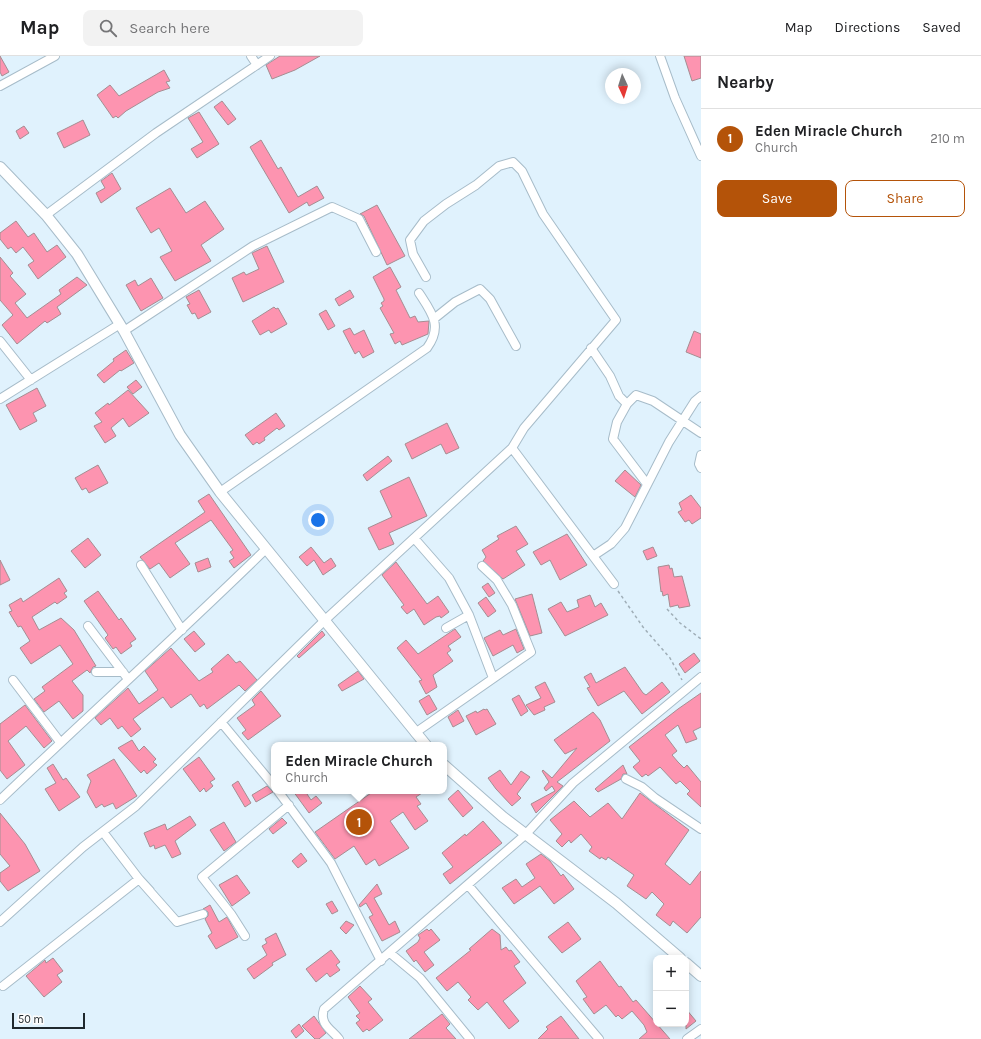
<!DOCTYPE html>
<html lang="en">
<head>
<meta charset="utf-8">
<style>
	body { margin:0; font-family:Karla,sans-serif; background:#f2f2f2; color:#202124 }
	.controls { position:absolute; right:12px; bottom:12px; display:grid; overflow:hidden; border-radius:8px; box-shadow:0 2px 10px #0003 }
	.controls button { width:36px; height:36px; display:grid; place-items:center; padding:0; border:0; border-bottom:1px solid #e0e0e0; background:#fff; color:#202124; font:20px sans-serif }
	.compass { position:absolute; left:605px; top:12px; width:36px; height:36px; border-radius:50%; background:#fff; box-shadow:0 2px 10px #0003; rotate:176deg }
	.scale { position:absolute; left:12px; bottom:10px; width:73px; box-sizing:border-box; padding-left:4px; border:2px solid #1f282d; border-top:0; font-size:11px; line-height:14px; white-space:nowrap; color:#1f282d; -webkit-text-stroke:3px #fcfcfc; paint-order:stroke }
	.you { position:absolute; left:318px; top:464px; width:14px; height:14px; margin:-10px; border:3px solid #fff; border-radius:50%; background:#1a73e8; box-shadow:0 0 0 6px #1a73e833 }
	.badge { display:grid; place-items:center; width:26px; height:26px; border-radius:50%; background:#b45309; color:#fff; font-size:13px; font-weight:700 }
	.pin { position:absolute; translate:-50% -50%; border:2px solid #fff; box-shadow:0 1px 4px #0006 }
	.popup { position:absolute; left:271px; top:686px; width:176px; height:52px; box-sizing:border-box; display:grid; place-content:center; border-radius:8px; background:#fff; filter:drop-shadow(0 1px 3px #0005); font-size:13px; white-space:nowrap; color:#757577 }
	.popup b { font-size:15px; color:#202124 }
	.popup::after { content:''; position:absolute; left:50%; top:100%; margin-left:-8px; border:8px solid transparent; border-top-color:#fff }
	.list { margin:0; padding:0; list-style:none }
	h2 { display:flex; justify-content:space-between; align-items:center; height:52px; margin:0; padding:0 16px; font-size:17px }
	h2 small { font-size:13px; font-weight:400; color:#757577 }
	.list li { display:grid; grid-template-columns:26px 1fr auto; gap:12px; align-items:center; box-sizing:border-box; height:60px; padding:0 16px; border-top:1px solid #e0e0e0 }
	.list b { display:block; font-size:15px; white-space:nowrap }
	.list p { margin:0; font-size:13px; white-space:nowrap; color:#757577 }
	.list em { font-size:13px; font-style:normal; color:#757577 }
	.actions { display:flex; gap:8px; padding:12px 16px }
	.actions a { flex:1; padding:9px 0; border:1px solid #b45309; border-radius:8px; text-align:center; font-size:14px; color:#b45309 }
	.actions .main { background:#b45309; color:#fff }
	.icon { flex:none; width:22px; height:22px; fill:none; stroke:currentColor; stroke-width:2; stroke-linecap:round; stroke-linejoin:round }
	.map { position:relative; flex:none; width:701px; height:983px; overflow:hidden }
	header { display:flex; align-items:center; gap:24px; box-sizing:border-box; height:56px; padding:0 20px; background:#fff; border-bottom:1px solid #e0e0e0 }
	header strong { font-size:19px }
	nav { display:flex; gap:22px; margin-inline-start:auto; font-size:14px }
	.search { width:280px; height:36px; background:#f2f2f2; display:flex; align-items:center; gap:10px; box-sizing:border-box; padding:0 14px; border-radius:8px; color:#757577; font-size:15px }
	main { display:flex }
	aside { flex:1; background:#fff }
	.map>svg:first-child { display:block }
	.building { fill:#fd94b0; stroke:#a58d92 }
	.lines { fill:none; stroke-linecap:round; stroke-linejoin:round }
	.minor-casing { stroke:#a7bcc9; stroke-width:10 }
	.tertiary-casing { stroke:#a7bcc9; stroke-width:12 }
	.path { stroke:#9faeb7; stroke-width:1.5; stroke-dasharray:3 3; stroke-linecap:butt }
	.minor { stroke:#fff; stroke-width:8 }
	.tertiary { stroke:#fff; stroke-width:10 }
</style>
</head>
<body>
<header>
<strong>Map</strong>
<div class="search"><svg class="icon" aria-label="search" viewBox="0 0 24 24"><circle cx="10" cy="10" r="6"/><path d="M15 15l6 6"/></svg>Search here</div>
<nav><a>Map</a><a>Directions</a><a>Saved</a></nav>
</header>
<main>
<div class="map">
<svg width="701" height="983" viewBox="0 0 701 983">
	<rect width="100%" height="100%" fill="#e0f2fd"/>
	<path class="building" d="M0,0L9,16L2,20L0,16Z
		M280,0H320L295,14L272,23L266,9Z
		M684,0H701V22L692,25Z
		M164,14L170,25L166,26L170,32L158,36L126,55L118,62L116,60L113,62L97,39L110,29L119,40Z
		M222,45L236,63L228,69L214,51Z
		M199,56L219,88L197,102L191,93L203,86L188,62Z
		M83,64L90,79L64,92L57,77Z
		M24,70L29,77L20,83L16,75Z
		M261,84L278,113L281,111L298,141L317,130L324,142L309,150L307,146L289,157L250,91Z
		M112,117L121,133L101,147L96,137L105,132L101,125Z
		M170,132L186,157L205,145L224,173L201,189L211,205L175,225L160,201L172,195L159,172L151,177L136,152Z
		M377,149L405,200L387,209L364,160L360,158Z
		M16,165L28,181L34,177L47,196L57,189L66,201L38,223L28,209L34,205L23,191L16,197L11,191L8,193L0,183V177Z
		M267,190L284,226L243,246L232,222L244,216L246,219L259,213L252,197Z
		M0,201L13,217L10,220L26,238L15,247L27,262L61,238L59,234L77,221L87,229L57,251L61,258L47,267L45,265L17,288L2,269L13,259L0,244Z
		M390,211L401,231L396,234L410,262L415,260L418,266L429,265L428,278L402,289L400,285L395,288L390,278L394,277L380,252L383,250L381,247L384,245V243L373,221Z
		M151,222L163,242L141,255L126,229L135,224L138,230Z
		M199,234L211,256L198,263L195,257L192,258L187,249L190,248L186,241Z
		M350,234L354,241L339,250L335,243Z
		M274,251L276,253L278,252L287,268L271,277L269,274L260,279L252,265Z
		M326,254L335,270L328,274L319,258Z
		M350,272L354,279L364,274L374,296L363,302L359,295L355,298L343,275Z
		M694,275L701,278V302L686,296Z
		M126,294L134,307L121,315L120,314L104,327L97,319L114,305L113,303Z
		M136,324L142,331L133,338L127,331Z
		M37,332L46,350L33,357L37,365L20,374L6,349Z
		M128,334L149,357L129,371L123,362L111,372L116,380L105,387L94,370L102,366L95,357L108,347L109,349Z
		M276,357L285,370L279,374L277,372L264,382L265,384L259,388L257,386L253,389L245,379Z
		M447,367L459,392L446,398L441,388L412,403L405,388Z
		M388,400L392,405L367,425L363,419Z
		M98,409L108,427L89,437L86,432L82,434L75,422Z
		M625,414L641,429L635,441L615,425Z
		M409,421L427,460L389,477L394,488L379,494L368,472L392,461L380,435Z
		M209,438L251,499L234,512L229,505L234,502L230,496L233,494L211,464L175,487L190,508L170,522L159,507L150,513L140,501L205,456L198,445Z
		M691,439L701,452V462L692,468L689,464L685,466L678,456L682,454L679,447Z
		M516,470L528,488L516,495L525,509L503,523L483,505L486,501L482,494L499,483L497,480Z
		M567,478L587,509L560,524L550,504L541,509L533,496Z
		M88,482L101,499L85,512L71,495Z
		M311,491L324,507L331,502L336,510L323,519L314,504L307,510L299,501Z
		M653,491L657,500L647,504L643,495Z
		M208,502L211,511L198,516L195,507Z
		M0,504L10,524L0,529Z
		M396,506L427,548L438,540L449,556L441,562L440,560L436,561L424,569L414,553L407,558L401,551L404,549L401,545L382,519Z
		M669,509L670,513L672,512L674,521L682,520L690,550L679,552L678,549L670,551L668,538L663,540L662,535L661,536L658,511Z
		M59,522L67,535L64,537L67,541L57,548L55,546L32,561L39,574L61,562L74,574L96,610L93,611L90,617L87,614L72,625L83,639V655L73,663L59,645L44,656L34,643L45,635L42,631L73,608L60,589L31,608L20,592L30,585L21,570L18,571L9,556L12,555L9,549L21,542L23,546Z
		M488,527L495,537L489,541L482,531Z
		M98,535L119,564L121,562L136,583L130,587L132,590L121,598L116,591L113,593L105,582L108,579L84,545Z
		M532,538L542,577L530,580L515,543Z
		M590,539L595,551L601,547L608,559L565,580L548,553L561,546L567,556L579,551L577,544Z
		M486,541L496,555L488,561L478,547Z
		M455,573L461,581L448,590L451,594L447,597L453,605L433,619L437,631L426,638L419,625L422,624L397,592L406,584L418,598Z
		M516,573L524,593L517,597L513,589L493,600L484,582L500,574L503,579Z
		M194,575L205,588L195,596L184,583Z
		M322,575L325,579L299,602L297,600Z
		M171,592L199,625L213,616L211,613L228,598L236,607L240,605L257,624L245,635L239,629L207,653L204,648L200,651L191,638L171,652L163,641L133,663L141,673L131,681L122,670L118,673L110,662L101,669L95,662L128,632L139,648L158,634L145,615Z
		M694,597L700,605L685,617L679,608Z
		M625,611L643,637L646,639L662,626L670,636L642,658L624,635L598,650L587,632L590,631L584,621L591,617L596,627Z
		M358,615L364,623L342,635L338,629Z
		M545,626L555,646L544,651L545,654L534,659L526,649L541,642L535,631Z
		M261,635L281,660L248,684L242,677L246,674L237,662L255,649L252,644Z
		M701,637V671L693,675L697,683L686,687L678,669L665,679L677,695L672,699L678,706L684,712L687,709L701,726V751L687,738L690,735L680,725L676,728L660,711L648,720L646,718L642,721L633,711L640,705L629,691L678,653Z
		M429,639L437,653L427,659L419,645Z
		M519,639L528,655L521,660L512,643Z
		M25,649L52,685L44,692L26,670L8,685L25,709L7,723L0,714V668Z
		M484,653L485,654L487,653L496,668L476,679L466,660L476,655L477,657Z
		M458,654L464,665L453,671L448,661Z
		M593,656L600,664L610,685L557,726L563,730L536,757L531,748L555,735L552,730L546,735L544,732L549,726L542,715L543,714L552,722L577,692L565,698L554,684Z
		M132,684L139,695L144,690L156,703L153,706L157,709L147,718L144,714L141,717L118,692Z
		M199,701L215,723L210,726L213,730L206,736L204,732L200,736L183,713Z
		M114,703L137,740L116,753L113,747L104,751L102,748L96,752L87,736L91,725L87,719Z
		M53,708L63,724L66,722L80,741L59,755L45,733L56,727L47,712Z
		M623,709L627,718H623L621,723L598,736L595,733Z
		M500,714L511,729L521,715L530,721L517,738L521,742L512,750L496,733L488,722Z
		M238,725L251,747L245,751L232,729Z
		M267,730L273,736L256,746L252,739Z
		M458,734L473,752L463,761L448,743Z
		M293,735H305L311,744L316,740L322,747L309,757Z
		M374,735H425L416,741L421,748L417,750L428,765L415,774L403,756L390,765L409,792L379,810L375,803L366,809L354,790L335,803L315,776Z
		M640,737L689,774L665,808L690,829L701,815V861L687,877L673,865L670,870L656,859L664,848L652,836L646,843L627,830L634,819L608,801L606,804L601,801L600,803L589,795L592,791L581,778L571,787L569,784L562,791L556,785L562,778L550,764L574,745L590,761L608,747L622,763Z
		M0,757L25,788L40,815L8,835L0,825V817L10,810L0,798Z
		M190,760L196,769L175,785L181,798L172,802L165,789L155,793L154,789L150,791L144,777L165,768L167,774Z
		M282,762L287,767L273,778L269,773Z
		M483,765L502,787L450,828L443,818L453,811L442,797L465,778L466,780Z
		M224,766L236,786L224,795L210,774Z
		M301,797L307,805L298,812L292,805Z
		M541,798L550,805L561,820L563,818L574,833L554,848L540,830L514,848L502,832L516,823L522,831L535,822L526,808Z
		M237,819L250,837L232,850L219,829Z
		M377,828L382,838L374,842L389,869L395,865L400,876L382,885L369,861L373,859L366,847L360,851L359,849Z
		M332,845L338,855L332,858L326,848Z
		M210,849L219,866L227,861L238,881L216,893L208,880L212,877L205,863L208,860V856L203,853Z
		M346,865L354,869L346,878L340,872Z
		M568,866L581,883L562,897L548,881Z
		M427,873L429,875L431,873L440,884L424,896L434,909L425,916L416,904L414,906L406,895L418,886L420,882L418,879Z
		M492,873L500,879L501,894L506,891L509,895L511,894L520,906L514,910L526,927L503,945L519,965L509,973L487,946L478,954L468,944L471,941L458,926L447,935L436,922L471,894L469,893Z
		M276,877L286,899L272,907L273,909L254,923L247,913L267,899L262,890L267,887L265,883Z
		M331,894L340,906L336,909L340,914L330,921L327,917L316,926L306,913Z
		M53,902L63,915L57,919L62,926L44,941L26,920L45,904L46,907Z
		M600,905L619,931L621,930L633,946L636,944L670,983H639L647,976L644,969L632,955L622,963L618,959L616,961L606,949L594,958L583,943L587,941L576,925Z
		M360,930L372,943L368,946L383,964L369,975L367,973L363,976L356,967L360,964L356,960L360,957L348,941Z
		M686,953L696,965L686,973Z
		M442,958L450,968L446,972L456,983H409Z
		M314,960L326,977L319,983H315L302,970Z
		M561,960L579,983H538L548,973L546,971Z
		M299,968L304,975L296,982L291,975Z"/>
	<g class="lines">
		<g class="minor-casing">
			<path id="minor" d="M251,0L257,9
				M660,0L675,42L701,100
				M0,30L55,0
				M46,159L156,77L270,0
				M435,262L455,246L480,233L490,243L516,290
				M124,275L253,190L332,151L359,163L376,196
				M0,285L31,324
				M591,292L610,320L619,340L627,348L617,366L613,383L647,428
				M0,343L120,268
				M627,348L636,339L653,345L701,377
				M512,392L614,528
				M701,399L699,408L701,412
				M220,436L427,292C443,270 432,257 419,237
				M414,482L449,522L469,559L493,622
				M593,500L611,488L625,472L669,386L695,345L701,340
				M141,509L182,574
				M88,570L128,623
				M446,572L469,559
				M96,616H123
				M13,624L60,686
				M221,666L274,730
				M415,677L531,596L512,549L497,524L482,510
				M626,723L642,731L655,742L701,773
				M278,735L331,807L381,905
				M0,744C88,660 179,578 266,493
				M468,829L599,983
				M150,835L139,823L177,866L203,858
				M0,866L83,791L136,750L325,564L512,392L524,372L616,264L543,158L522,115L513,106L499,110L476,129L446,148L424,165L410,184L413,198L426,221
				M245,880L231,858L202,821L289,749
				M390,897L420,922L470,983
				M3,930L139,823L103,776
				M339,983C331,973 319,968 324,953L525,779L573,727L701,621
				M687,983L701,973"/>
		</g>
		<g class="tertiary-casing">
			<path id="tertiary" d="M0,111L46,159L77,198L124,275L180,379L220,436L426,689
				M444,709L503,761L616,847L680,902
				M686,907L701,920"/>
		</g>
		<path class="path" d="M618,535L643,571L670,602L682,624
			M667,553L680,567L701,583"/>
		<use href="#minor" class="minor"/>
		<use href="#tertiary" class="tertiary"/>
	</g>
</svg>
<div class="controls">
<button>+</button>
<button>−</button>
</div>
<svg class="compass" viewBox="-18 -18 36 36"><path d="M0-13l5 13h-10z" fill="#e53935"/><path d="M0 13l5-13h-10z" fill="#757577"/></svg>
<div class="scale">50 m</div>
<div class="you"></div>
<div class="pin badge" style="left:359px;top:766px">1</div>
<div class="popup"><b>Eden Miracle Church</b>Church</div>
</div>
<aside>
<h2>Nearby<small></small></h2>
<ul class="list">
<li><span class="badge">1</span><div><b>Eden Miracle Church</b><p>Church</p></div><em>210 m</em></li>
</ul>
<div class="actions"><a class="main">Save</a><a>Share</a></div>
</aside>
</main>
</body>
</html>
